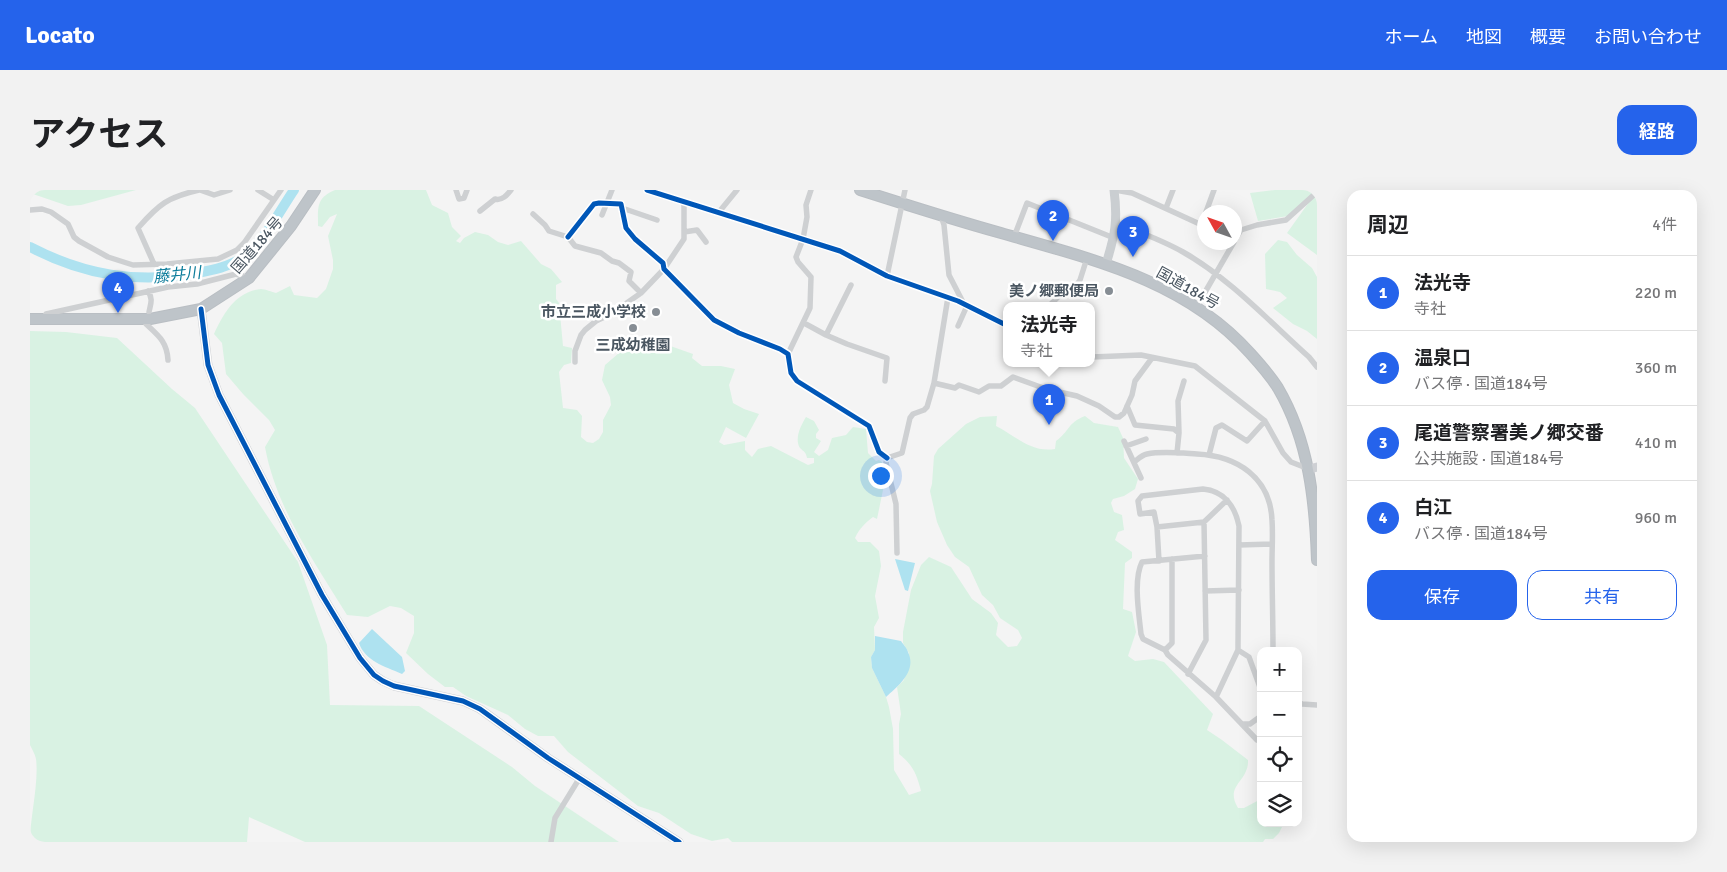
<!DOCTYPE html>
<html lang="ja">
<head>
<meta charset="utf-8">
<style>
	body { margin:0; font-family:Signika,"Noto Sans JP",sans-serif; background:#f2f2f2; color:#202124 }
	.controls { position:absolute; right:15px; bottom:15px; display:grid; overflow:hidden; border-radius:10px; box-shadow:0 5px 20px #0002 }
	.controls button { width:45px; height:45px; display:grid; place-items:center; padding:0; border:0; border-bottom:1px solid #e0e0e0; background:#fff; color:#202124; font:25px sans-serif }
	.compass { position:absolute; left:1167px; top:15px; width:45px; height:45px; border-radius:50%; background:#fff; box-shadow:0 5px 20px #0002; rotate:310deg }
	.you { position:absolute; left:850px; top:285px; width:18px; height:18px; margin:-12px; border:4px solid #fff; border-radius:50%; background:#1a73e8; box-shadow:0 0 0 8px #1a73e833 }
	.badge { display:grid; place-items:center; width:32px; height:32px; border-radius:50%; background:#2563eb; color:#fff; font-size:16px; font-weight:700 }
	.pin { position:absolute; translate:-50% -41px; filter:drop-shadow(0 1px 2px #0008) }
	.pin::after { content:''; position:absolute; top:26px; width:18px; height:15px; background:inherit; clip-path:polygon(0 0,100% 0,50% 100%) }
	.popup { position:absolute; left:973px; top:112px; width:92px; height:65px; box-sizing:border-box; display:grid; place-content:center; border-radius:10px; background:#fff; filter:drop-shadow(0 1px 4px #0005); font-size:16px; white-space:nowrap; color:#757577 }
	.popup b { font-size:19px; color:#202124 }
	.popup::after { content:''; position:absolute; left:50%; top:100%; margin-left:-10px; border:10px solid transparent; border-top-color:#fff }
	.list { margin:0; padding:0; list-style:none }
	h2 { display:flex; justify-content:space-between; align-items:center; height:65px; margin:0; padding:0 20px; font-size:21px }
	h2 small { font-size:16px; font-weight:400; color:#757577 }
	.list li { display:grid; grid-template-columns:32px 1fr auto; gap:15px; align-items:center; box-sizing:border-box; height:75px; padding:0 20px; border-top:1px solid #e0e0e0 }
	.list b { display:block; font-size:19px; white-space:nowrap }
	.list p { margin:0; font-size:16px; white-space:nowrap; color:#757577 }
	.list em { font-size:16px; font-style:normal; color:#757577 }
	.actions { display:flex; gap:10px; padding:15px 20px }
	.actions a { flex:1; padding:11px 0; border:1px solid #2563eb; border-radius:15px; text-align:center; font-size:18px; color:#2563eb }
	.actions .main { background:#2563eb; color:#fff }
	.icon { flex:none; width:28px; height:28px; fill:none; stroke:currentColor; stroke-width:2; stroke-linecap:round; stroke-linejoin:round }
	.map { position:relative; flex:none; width:1287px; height:652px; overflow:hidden; border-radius:15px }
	header { display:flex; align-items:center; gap:30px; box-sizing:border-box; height:70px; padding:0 25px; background:#2563eb; color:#fff }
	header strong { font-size:24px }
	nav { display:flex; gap:28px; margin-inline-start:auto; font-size:18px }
	.intro { display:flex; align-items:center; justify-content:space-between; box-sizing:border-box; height:120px; padding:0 30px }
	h1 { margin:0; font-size:35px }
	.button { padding:12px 22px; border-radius:15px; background:#2563eb; color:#fff; font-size:18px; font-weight:700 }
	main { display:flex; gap:30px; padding:0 30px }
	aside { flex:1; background:#fff; border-radius:15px; box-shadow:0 5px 20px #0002 }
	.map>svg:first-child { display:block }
	.green { fill:#d9f2e3 }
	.water { fill:#aee2f0 }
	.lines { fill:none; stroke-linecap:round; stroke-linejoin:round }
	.river { stroke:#aee2f0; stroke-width:10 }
	.highway-casing { stroke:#b9bec3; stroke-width:12 }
	.street { stroke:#ced0d2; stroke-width:5.5 }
	.secondary { stroke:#ced0d4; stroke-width:9 }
	.primary { stroke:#caced1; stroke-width:9 }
	.highway { stroke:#bec4c9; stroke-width:10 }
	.cycleway-casing { stroke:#fff; stroke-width:8 }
	.cycleway { stroke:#0057b8; stroke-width:5 }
	.poi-dot { fill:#868d94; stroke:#fff; stroke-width:2 }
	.labels { text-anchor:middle; stroke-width:5; stroke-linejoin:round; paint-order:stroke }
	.street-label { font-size:15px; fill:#4a5661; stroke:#fff }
	.poi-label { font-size:15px; font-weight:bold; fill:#4a5661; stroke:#fff; text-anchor:end }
	.water-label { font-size:16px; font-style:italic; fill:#0c7c9b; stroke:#fff }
</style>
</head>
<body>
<header>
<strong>Locato</strong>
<nav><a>ホーム</a><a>地図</a><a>概要</a><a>お問い合わせ</a></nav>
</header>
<div class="intro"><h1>アクセス</h1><a class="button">経路</a></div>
<main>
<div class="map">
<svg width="1287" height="652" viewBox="0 0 1287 652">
	<rect width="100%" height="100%" fill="#f4f4f4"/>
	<path class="green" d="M0,0H106L51,15L38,16L0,3Z
		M305,0H396L402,15L418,23L422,37L431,46L426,51L430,53L434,48L445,42L458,45L468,52L478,55L491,51L511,74L521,79L532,92L526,95V109L529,113L533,156L542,158L541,173L534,175L529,182L533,218L547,220L552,226L551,247L557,252L563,253L569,249L573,242V230L581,215L580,207L572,190L575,175L596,157L629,152L663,164L662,168L672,176H691L705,179L699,195L703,213L714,219L729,224L716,248L696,237L689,252L694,255L715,251V260L722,267L728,259L741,256L778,275L784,273V268H777C776,262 774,262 770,258C764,249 771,235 776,227L784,231L789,240L786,244V248L791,251L784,262L789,266L798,260L802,248L816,245L823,237L836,239L838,263L846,271L849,270L852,272L854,295L847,329L843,327C835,333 829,339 825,348L828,352H840L849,361L851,376L845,406L849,428L844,437L845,460L841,467L842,478L856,507L859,517L863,539L864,580L879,605L891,601C887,585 883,575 869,564V534L871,524L867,497L874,490L879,463L873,453V442L881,400L891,375L899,367L921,377L942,409L961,423L968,433L966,445L978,457L987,456L992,448L988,440L970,428L963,415L952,405L939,377L925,367L917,355L907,332L900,301L902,294L904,266L908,259L936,234L950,227L967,226L966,236C986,246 1001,263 1025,259L1026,251C1040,241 1037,233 1055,226L1064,233L1088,237L1093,248L1094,268L1108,289L1105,299L1094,306L1083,309L1081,313L1084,322L1092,325L1094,340L1088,342L1085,350L1102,362V368L1095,373L1093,419L1102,422L1106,442L1098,466L1105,471L1123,469L1134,472L1183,524L1177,540L1192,550L1218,570C1219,592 1194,595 1208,618H1214L1231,609V633H1254L1249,643L1243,649H1235L1233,652H702L698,648L682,651L661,644L629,623L608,616L538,562L524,546H508L495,539L478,525L436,506L423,497H415L398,484L376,463L384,443V426L371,418L360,416L338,427L317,425C285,373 246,318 235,257L245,240L239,230L213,204L196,184L192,153L184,144C193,124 206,101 231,99C235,99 242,102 246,103L260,96L264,105L287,108L296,99L303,79V70L298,46L307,24L300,27L292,37L288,36C288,17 286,8 305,0Z
		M1245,0H1287L1258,26L1228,31L1220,3Z
		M1287,6V65L1257,43L1282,8Z
		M1248,50L1257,52L1267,65L1282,78L1287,87V149L1277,141L1263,134L1243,118L1257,108L1250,102L1236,99L1235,64Z
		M0,141L36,142L87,148L142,199L165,218L268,372L297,455L300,515L389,516L482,577L505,596L589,652H275L219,627L217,652H0C0,626 9,594 6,569C5,564 2,559 0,555Z"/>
	<path class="water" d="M865,369L885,373L878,401L875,400Z
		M342,439L372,467L375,481L372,484C354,476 335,471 329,453Z
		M845,446L871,451C873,454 877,458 878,462C887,481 869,495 856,507L842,478L841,467L845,460Z"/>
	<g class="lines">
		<path class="river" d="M0,57C54,85 106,94 167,83C183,80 199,77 213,67C235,51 249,22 264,0"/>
		<g class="highway-casing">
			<path id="highway" d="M830,0C877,15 924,30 971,43C1061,69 1155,90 1220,163C1230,174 1240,185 1248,198C1279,251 1285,311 1287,370
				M0,129H120L171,119L219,88L261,36L285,0"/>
		</g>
		<path class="street" d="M170,0L184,5L200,0
			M228,0L244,10
			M426,0L429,9L434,8L437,0
			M617,0L810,61L857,86L928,111L976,135
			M1085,0L1102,3L1174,36
			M592,18L627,30
			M1136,18L1143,0
			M0,20L12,19L21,22L38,34L44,47L49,51L78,67L103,75L137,74L188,69L207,60L214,53L251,0
			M450,21L465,9C472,11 477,5 481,0
			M689,22L707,0
			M1176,22L1184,0
			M503,24L515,35L519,41L538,47L545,56L571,63L582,71L589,73L601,82L599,91L611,103
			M572,25L582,0
			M911,26L914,35L919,85L936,118L928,136
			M1087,33C1109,42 1132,50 1153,62C1198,87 1241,133 1279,167L1287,177
			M654,42L667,40L676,52
			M538,47L564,14L569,13L591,14L596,38L605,49L633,73L634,79L684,130L709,143L750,159L758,164L761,183L767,191L839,236L849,262L857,268
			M984,47L997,13L1084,48
			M1204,51L1211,40L1227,35L1256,30L1287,2
			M124,74L108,38C129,14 138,7 169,0
			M137,74L138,97
			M857,86L875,0
			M118,101C123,109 121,113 119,122
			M1019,116L1032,103L1045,97L1050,90L1057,68
			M1167,116L1204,52
			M14,128L16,124L138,97L167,94L206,84L219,88
			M115,129L116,134C129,146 137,152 138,170
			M774,133L796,145L817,154L857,168L855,191
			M796,145L821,95
			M758,164L780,118L781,87L768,72L766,67L773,49L777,27L776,15L781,0
			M1062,167L1111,165L1165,176L1235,231L1253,263L1261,272L1279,279
			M545,172V161L551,145L555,140L566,131L581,124L611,103L634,79L654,49V12
			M904,193L925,198L929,195L949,202L959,196H971L983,187L1016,199L1047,206L1069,216L1085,227H1089L1094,223L1102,205L1105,191L1122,168
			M1097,216L1105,235L1144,239L1149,243L1147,263
			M1149,243L1148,211L1154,191
			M1094,251L1111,288
			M1096,256L1116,249
			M1179,265L1186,238L1192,235L1217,251L1235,231
			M1104,272C1108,269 1112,265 1117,264C1132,261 1151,263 1167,264C1207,266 1240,287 1242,330C1243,344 1242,358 1242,372C1242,402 1243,431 1243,461
			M1127,337L1174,332
			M1209,355L1242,354
			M867,363L866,314L856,273L857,268L872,263L880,228L883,224L894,220L897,217L904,193L918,107
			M1175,366L1112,372C1103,390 1109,424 1111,444L1113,449L1135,460L1138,465L1186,507L1227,550L1231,551
			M1129,371L1127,337L1124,322L1110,324L1108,311L1112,306L1173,299C1194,301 1205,316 1209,336L1208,455V460L1186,507
			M1175,401L1209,400
			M1135,460L1142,453V369
			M1208,460L1219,467L1231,500
			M1158,484L1176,450L1174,332L1197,310
			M1268,512L1272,514L1287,515
			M1213,534H1220L1231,526
			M521,652L525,628L549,589"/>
		<path class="secondary" d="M171,119L178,175L189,205L292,405L330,468L344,485L353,491L364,496L433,511L450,519L518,568L649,652
			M1279,279L1287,277"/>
		<path class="primary" d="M1076,74C1085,45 1088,31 1084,0"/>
		<use href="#highway" class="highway"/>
		<g class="cycleway-casing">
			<path id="cycleway" d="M617,0L810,61L857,86L928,111L976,135
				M538,47L564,14L569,13L591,14L596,38L605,49L633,73L634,79L684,130L709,143L750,159L758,164L761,183L767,191L839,236L849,262L857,268
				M171,119L178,175L189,205L292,405L330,468L344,485L353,491L364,496L433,511L450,519L518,568L649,652"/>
		</g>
		<use href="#cycleway" class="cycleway"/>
	</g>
	<g class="poi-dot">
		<circle cx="1079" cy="101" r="5"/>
		<circle cx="626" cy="122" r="5"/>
		<circle cx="603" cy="138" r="5"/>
	</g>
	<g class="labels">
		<g class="street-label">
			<text transform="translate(227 55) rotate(-49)" y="5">国道184号</text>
			<text transform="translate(1158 98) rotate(29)" y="5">国道184号</text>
		</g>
		<g class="poi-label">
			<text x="1069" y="106">美ノ郷郵便局</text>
			<text x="616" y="127">市立三成小学校</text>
			<text x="603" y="160" text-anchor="middle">三成幼稚園</text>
		</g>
		<g class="water-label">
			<text transform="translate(147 84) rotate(-6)" y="6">藤井川</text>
		</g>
	</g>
</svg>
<div class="controls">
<button>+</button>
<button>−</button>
<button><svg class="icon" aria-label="locate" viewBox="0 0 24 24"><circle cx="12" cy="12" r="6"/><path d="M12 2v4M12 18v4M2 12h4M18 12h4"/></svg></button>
<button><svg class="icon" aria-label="layers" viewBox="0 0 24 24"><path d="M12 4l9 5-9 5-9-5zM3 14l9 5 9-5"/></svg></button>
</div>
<svg class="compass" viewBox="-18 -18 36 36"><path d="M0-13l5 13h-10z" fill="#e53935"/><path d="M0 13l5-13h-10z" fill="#757577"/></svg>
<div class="you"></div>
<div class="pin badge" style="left:1019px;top:235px">1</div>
<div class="popup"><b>法光寺</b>寺社</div>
<div class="pin badge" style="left:1023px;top:51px">2</div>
<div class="pin badge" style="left:1103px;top:67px">3</div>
<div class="pin badge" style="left:88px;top:123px">4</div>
</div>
<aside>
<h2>周辺<small>4件</small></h2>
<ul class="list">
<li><span class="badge">1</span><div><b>法光寺</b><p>寺社</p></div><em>220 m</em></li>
<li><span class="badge">2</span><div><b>温泉口</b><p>バス停 · 国道184号</p></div><em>360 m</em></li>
<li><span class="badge">3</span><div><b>尾道警察署美ノ郷交番</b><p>公共施設 · 国道184号</p></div><em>410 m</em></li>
<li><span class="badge">4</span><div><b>白江</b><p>バス停 · 国道184号</p></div><em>960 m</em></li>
</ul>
<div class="actions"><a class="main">保存</a><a>共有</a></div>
</aside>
</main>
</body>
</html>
